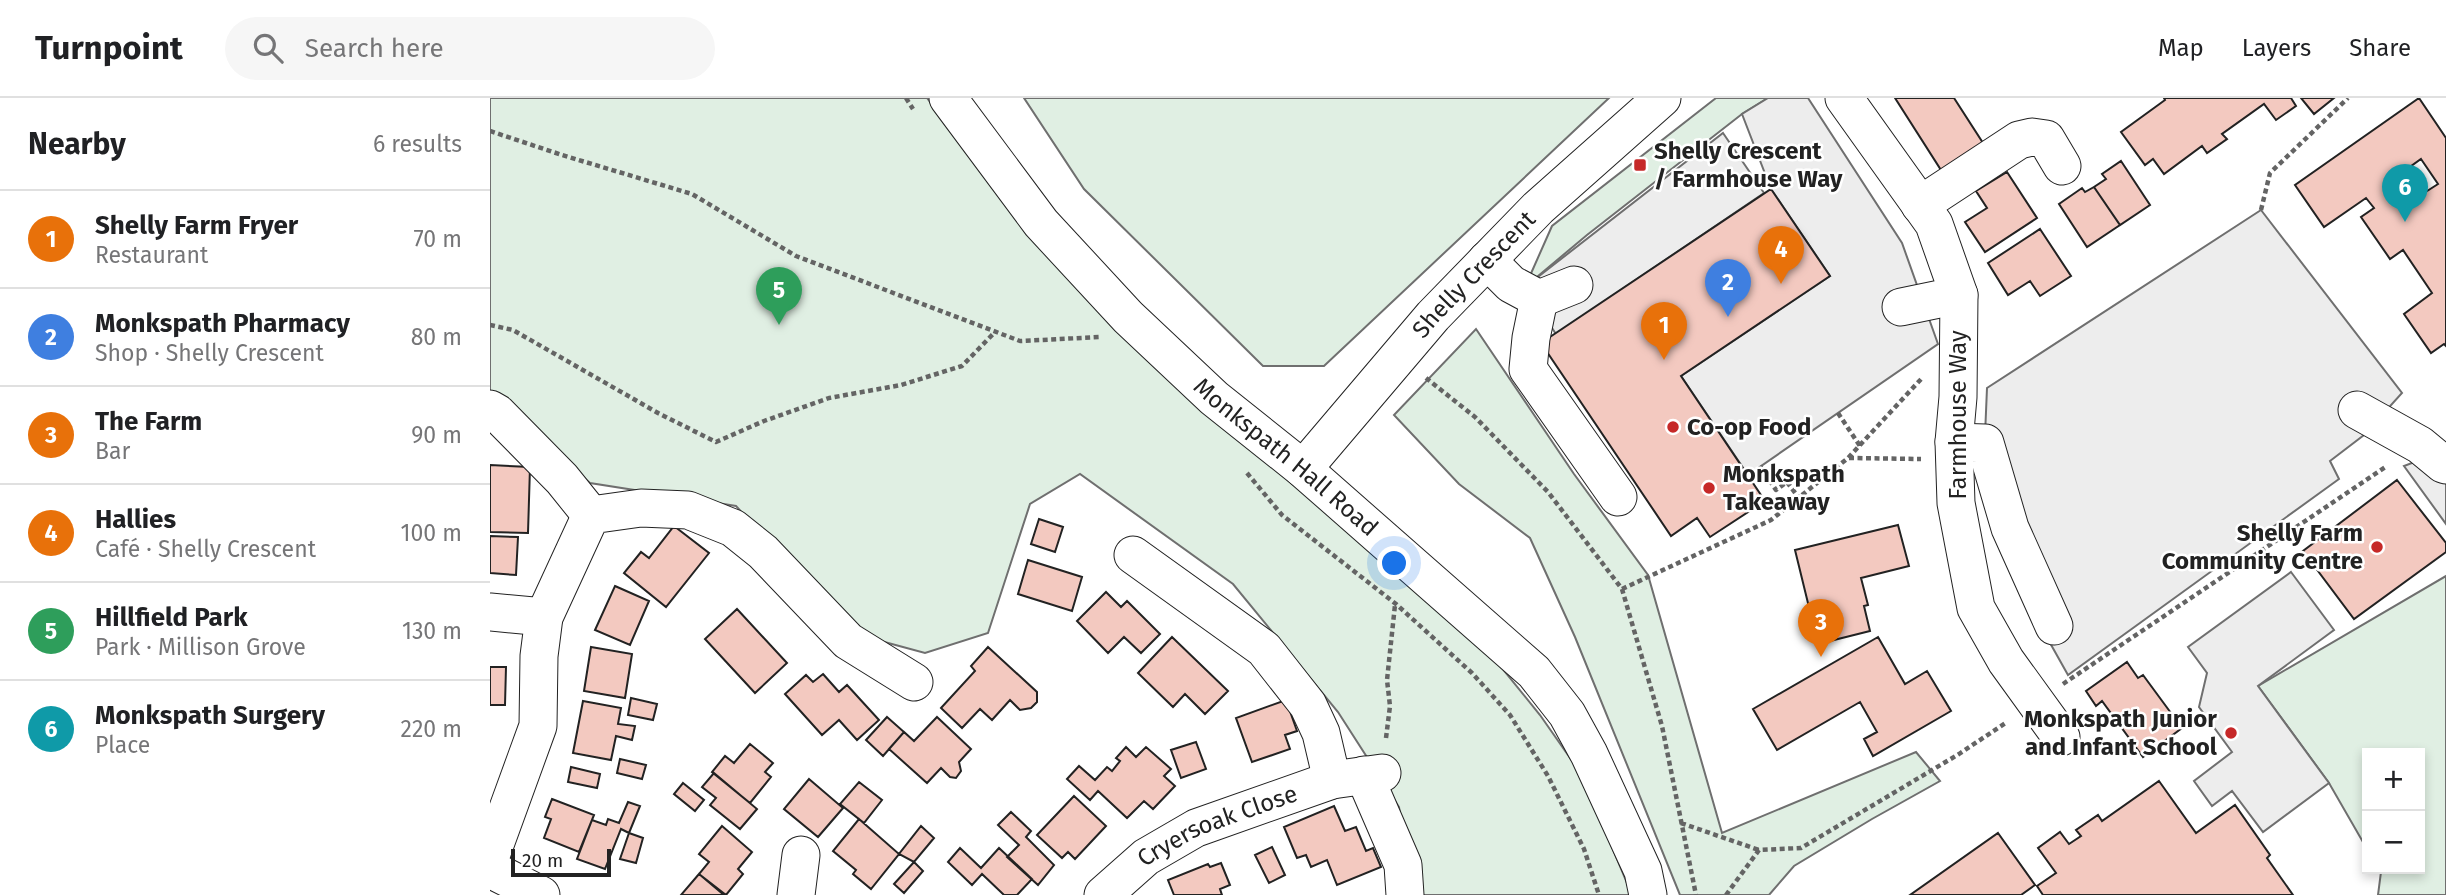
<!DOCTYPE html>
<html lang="en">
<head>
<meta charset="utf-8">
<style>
	body { margin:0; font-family:"Fira Sans",sans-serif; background:#f6f6f6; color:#202124 }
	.controls { position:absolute; right:21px; bottom:21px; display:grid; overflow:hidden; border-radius:0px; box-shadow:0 4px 10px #0003 }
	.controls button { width:63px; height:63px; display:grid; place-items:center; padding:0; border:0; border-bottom:2px solid #e0e0e0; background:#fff; color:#202124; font:35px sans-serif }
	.scale { position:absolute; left:21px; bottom:18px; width:100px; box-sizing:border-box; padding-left:7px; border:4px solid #222; border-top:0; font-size:19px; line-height:24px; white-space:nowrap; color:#222; -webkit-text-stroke:5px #fff; paint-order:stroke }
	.you { position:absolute; left:905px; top:466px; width:24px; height:24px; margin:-18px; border:5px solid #fff; border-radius:50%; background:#1a73e8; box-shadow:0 0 0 10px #1a73e833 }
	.badge { display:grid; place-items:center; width:46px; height:46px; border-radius:50%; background:#2563eb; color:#fff; font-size:23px; font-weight:700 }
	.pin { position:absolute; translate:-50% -58px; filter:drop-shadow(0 2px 4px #0008) }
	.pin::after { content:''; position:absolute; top:37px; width:24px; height:21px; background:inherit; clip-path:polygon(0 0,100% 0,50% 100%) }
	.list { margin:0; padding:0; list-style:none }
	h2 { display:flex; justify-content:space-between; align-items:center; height:91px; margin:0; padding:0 28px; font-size:30px }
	h2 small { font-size:23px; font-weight:400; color:#757577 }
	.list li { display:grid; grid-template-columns:46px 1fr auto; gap:21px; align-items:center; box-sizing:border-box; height:98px; padding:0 28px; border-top:2px solid #e0e0e0 }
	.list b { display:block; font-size:26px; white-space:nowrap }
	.list p { margin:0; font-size:23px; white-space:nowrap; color:#757577 }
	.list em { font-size:23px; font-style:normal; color:#757577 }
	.icon { flex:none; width:38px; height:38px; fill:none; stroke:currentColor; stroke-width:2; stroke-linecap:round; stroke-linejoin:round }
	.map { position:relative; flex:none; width:1956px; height:797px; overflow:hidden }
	header { display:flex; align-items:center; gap:42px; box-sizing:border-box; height:98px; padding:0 35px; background:#fff; border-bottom:2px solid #e0e0e0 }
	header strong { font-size:33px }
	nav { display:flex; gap:38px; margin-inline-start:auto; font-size:24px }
	.search { width:490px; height:63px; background:#f6f6f6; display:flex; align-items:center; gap:18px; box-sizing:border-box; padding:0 24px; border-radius:38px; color:#757577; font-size:26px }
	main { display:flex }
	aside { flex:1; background:#fff }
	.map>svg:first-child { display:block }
	.green { fill:#e0efe3; stroke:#6f6f6f; stroke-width:2 }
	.parking { fill:#ededed; stroke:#6f6f6f; stroke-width:2 }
	.building { fill:#f3c9c0; stroke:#222; stroke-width:2; fill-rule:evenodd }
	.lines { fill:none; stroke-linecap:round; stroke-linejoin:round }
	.minor-casing { stroke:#222; stroke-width:39 }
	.path { stroke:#646464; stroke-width:4.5; stroke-dasharray:5 3.5; stroke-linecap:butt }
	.minor { stroke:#fff; stroke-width:37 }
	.poi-dot { fill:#c62828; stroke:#fff; stroke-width:2.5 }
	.labels { text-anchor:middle; stroke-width:5; stroke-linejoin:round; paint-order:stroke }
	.poi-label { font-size:24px; font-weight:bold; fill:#222; stroke:#fff; text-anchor:start }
	.street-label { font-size:24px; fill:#222; stroke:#fff }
</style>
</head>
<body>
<header>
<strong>Turnpoint</strong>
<div class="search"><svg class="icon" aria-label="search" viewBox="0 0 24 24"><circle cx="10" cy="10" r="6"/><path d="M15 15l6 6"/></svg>Search here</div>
<nav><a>Map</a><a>Layers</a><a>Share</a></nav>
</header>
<main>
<aside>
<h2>Nearby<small>6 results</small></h2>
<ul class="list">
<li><span class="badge" style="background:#e8710a">1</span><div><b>Shelly Farm Fryer</b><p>Restaurant</p></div><em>70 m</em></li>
<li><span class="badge" style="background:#3f7fe0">2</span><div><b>Monkspath Pharmacy</b><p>Shop · Shelly Crescent</p></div><em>80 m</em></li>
<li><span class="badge" style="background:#e8710a">3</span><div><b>The Farm</b><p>Bar</p></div><em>90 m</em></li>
<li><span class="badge" style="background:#e8710a">4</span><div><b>Hallies</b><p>Café · Shelly Crescent</p></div><em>100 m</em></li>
<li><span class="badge" style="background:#2e9e5b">5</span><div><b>Hillfield Park</b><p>Park · Millison Grove</p></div><em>130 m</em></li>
<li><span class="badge" style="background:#0f9aa8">6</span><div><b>Monkspath Surgery</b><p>Place</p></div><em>220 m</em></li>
</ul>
</aside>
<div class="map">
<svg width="1956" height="797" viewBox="0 0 1956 797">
	<rect width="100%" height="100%" fill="#fff"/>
	<path class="green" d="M0,0H437L491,72L1003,559L1050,617L1092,677L1142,797H931L932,779L910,715L909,709L848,614L743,486L590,376L540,406L498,535L435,555L365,536L246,408L100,385L0,300Z
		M534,0H1119L834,268H773L594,91Z
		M1226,0H1278L1252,16L1097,137L1035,189L1062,128Z
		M986,231L1084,376L1158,477L1232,735L1426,654L1450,683L1382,721L1304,768L1279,797H1190L1085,539L1040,440L969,386L904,317Z
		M1956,478V797H1888L1891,774L1889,771H1930V655H1877V751L1839,685L1768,588Z"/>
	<path class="parking" d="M1278,0H1318L1412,145L1448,246L1258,377L1191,278L1340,178L1281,91L1252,16Z
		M1233,35L1274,95L1066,236L1035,189Z
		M1771,112L1912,295L1874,337L1840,363L1849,381L1578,577L1555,536L1493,385L1497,290Z
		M1956,352V426L1914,368Z
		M1801,474L1844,532L1768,588L1839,685L1773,734L1742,693L1722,708L1704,683L1742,654L1709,609L1717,575L1698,549Z"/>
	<path class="building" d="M1405,0H1464L1493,45L1451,72Z
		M1674,0H1801L1806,8L1786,22L1774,6L1732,36L1737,41L1717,55L1712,48L1674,76L1663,61L1655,67L1631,34L1675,2Z
		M1811,0H1844L1824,16Z
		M1929,0L1956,40V248L1954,246L1941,255L1914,216L1942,195L1913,152L1900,161L1871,119L1884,110L1876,100L1834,129L1805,87ZM1931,61L1948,86L1934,95L1917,71Z
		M1631,63L1660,107L1630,127L1604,89L1616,81L1612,76Z
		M1517,74L1547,120L1495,154L1475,124L1497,110L1486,93Z
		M1604,89L1630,127L1597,149L1569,106L1592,90L1595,94Z
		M1281,91L1340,178L1191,278L1275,403L1220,439L1207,420L1181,438L1051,245Z
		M1550,131L1581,178L1550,198L1540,183L1518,197L1498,165Z
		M0,367L40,369L38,435L0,434Z
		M1907,382L1956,445V454L1864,521L1813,453Z
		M549,421L573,429L565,454L541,446Z
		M1408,427L1419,468L1371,480L1378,507L1374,508L1380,533L1328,546L1305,452Z
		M184,428L219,455L176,509L134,475L151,454L159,460Z
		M0,438L28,439L26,477L0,475Z
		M538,462L592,479L582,513L528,496Z
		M125,488L159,503L140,547L105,532Z
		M616,494L631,509L637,503L670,536L651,555L634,539L618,555L587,523Z
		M247,511L297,565L265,595L215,541Z
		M682,539L738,593L715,616L695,596L683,609L648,575Z
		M1388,539L1415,586L1437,573L1461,613L1383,658L1374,641L1387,634L1370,604L1287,652L1263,611Z
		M101,549L142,556L135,600L94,593Z
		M498,549L547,594V604L541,610L530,612L520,602L502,622L490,611L472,630L451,610L485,573L481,568Z
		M1637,564L1648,580L1653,577L1692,630L1653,659L1612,603L1606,608L1596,593Z
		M0,569H16L15,607H0Z
		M333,576L349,594L357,587L389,622L367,642L349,622L332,637L295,596L316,577L323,584Z
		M141,600L167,606L163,622L138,617Z
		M796,602L807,633L795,637L800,651L762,664L746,620Z
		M93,603L131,610L128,626L145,628L142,642L126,638L121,662L83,655Z
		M397,619L414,634L393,658L376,642Z
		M447,619L481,651L469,664L471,673L466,680L460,679L451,670L437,685L399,651L414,634L424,643Z
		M706,644L716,671L691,680L681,652Z
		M260,646L283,665L275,674L281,679L260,705L222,674L235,658L244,665Z
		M636,649L646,659L656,649L681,671L674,678L685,688L663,711L654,703L637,720L608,693L600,702L577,681L589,668L605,682L617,669L622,673L630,663L626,660Z
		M130,661L156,667L152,681L127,675Z
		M81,669L110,676L107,690L78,684Z
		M224,675L267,711L250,731L220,707L226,700L212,689Z
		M319,681L353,710L328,739L294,711Z
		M1669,683L1706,735L1745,707L1780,757L1777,760L1803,797H1553L1547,788L1566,775L1548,750L1570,734L1579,746L1591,738L1586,732L1608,717L1612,723Z
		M369,684L392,702L374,725L350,706Z
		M193,685L214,702L205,713L184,696Z
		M584,698L616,728L585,761L578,754L572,760L547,737Z
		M62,701L104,717L89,754L54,740L61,721L55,719Z
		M138,704L150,708L139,735L131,731L115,771L87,761L102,722L116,727L118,721L129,725Z
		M844,708L855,733L866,729L876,753L883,750L891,769L847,787L837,762L821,769L816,757L807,760L794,729Z
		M521,714L541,733L536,739L564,767L548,787L517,759L529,747L508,727Z
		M369,721L409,756L381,791L363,776L366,772L343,753Z
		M232,728L262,754L248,771L253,776L236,797L209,776L219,764L209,756Z
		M431,728L444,740L424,764L409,756Z
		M139,735L153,740L146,765L130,761Z
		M1508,735L1545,787L1531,797H1420Z
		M782,749L795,777L779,785L765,757Z
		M470,750L491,770L509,750L542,781L527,797H514L492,776L482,787L458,764Z
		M424,764L433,773L414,795L404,786Z
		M731,765L740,787L730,791L732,797H684L678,782L718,766L720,769Z
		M209,776L234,797H191Z"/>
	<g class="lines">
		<g class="minor-casing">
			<g id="minor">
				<path id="s1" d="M458,0L551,125L638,219L724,300L813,371L1044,574L1077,616L1099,656L1153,773L1158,797"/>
				<path d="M1354,0L1444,126L1469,197L1468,299L1464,344L1466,405L1486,510L1516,563L1571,639"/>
				<path d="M1430,107L1529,42L1542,39L1556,41L1572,68"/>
				<path d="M997,162L1021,186L1049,201L1084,187"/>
				<path d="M1049,201L1041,240L1038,271L1128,399"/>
				<path d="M1411,209L1469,197"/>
				<path d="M0,311L7,315L72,381L101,417"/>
				<path d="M1867,312L1930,347L1953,366L1956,367"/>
				<path d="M1464,344L1495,345L1520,430L1564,528"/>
				<path id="s2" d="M813,371L943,218L1048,110L1172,0"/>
				<path d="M643,457L774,551L818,607L831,635L842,682"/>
				<path d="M0,514L54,519"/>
				<path d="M874,677L913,767L915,797"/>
				<path d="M0,760L48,628L49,558L54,519L101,417L151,410L198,412L243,430L273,454L358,543L424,584"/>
				<path d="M0,771L51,797"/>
				<path d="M306,797L311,757"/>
				<path id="s3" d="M613,797L656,759L706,730L842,682L892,675"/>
			</g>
		</g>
		<path class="path" d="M416,0L423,11
			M0,33L72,57L202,96L306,158L530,243L611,239
			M1771,112L1780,75L1858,0
			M0,227L23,232L168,315L226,344L274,323L339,300L411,287L472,268L505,234
			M936,280L985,319L1058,394L1132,491L1172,628L1206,797
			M1348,315L1370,348
			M1359,360L1431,361
			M1270,368L1286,392L1297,384L1309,400
			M757,375L792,417L906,506L982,575L1020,617L1058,678L1094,751L1109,797
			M1132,491L1281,422L1358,360L1433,279
			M1573,586L1897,368
			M896,640L900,608L897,582L905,507
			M1191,725L1269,752
			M1236,797L1269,752L1311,750L1469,656L1517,624"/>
		<use href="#minor" class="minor"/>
	</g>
	<g class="poi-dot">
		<rect x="1143" y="60" width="14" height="14" rx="3.5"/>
		<circle cx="1183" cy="329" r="7"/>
		<circle cx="1219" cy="390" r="7"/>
		<circle cx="1887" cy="449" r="7"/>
		<circle cx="1741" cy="635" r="7"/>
	</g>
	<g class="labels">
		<g class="poi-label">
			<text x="1164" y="61">Shelly Crescent<tspan x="1164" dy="28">/ Farmhouse Way</tspan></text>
			<text x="1197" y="337">Co-op Food</text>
			<text x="1233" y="384">Monkspath<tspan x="1233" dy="28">Takeaway</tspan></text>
			<text x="1873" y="443" text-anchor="end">Shelly Farm<tspan x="1873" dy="28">Community Centre</tspan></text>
			<text x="1727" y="629" text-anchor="end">Monkspath Junior<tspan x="1727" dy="28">and Infant School</tspan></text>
		</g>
		<g class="street-label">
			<text dy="8" stroke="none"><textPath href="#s2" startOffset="259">Shelly Crescent</textPath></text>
			<text transform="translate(1468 317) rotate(-90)" y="8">Farmhouse Way</text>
			<text dy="8" stroke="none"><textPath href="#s1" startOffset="495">Monkspath Hall Road</textPath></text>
			<text dy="8" stroke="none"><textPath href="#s3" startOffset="136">Cryersoak Close</textPath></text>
		</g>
	</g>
</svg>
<div class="controls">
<button>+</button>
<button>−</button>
</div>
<div class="scale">20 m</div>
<div class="you"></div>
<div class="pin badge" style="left:1174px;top:262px;background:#e8710a">1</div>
<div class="pin badge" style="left:1238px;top:219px;background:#3f7fe0">2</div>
<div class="pin badge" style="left:1331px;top:559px;background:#e8710a">3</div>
<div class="pin badge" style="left:1291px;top:186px;background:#e8710a">4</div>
<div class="pin badge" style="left:289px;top:227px;background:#2e9e5b">5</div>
<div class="pin badge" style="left:1915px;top:124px;background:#0f9aa8">6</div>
</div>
</main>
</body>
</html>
